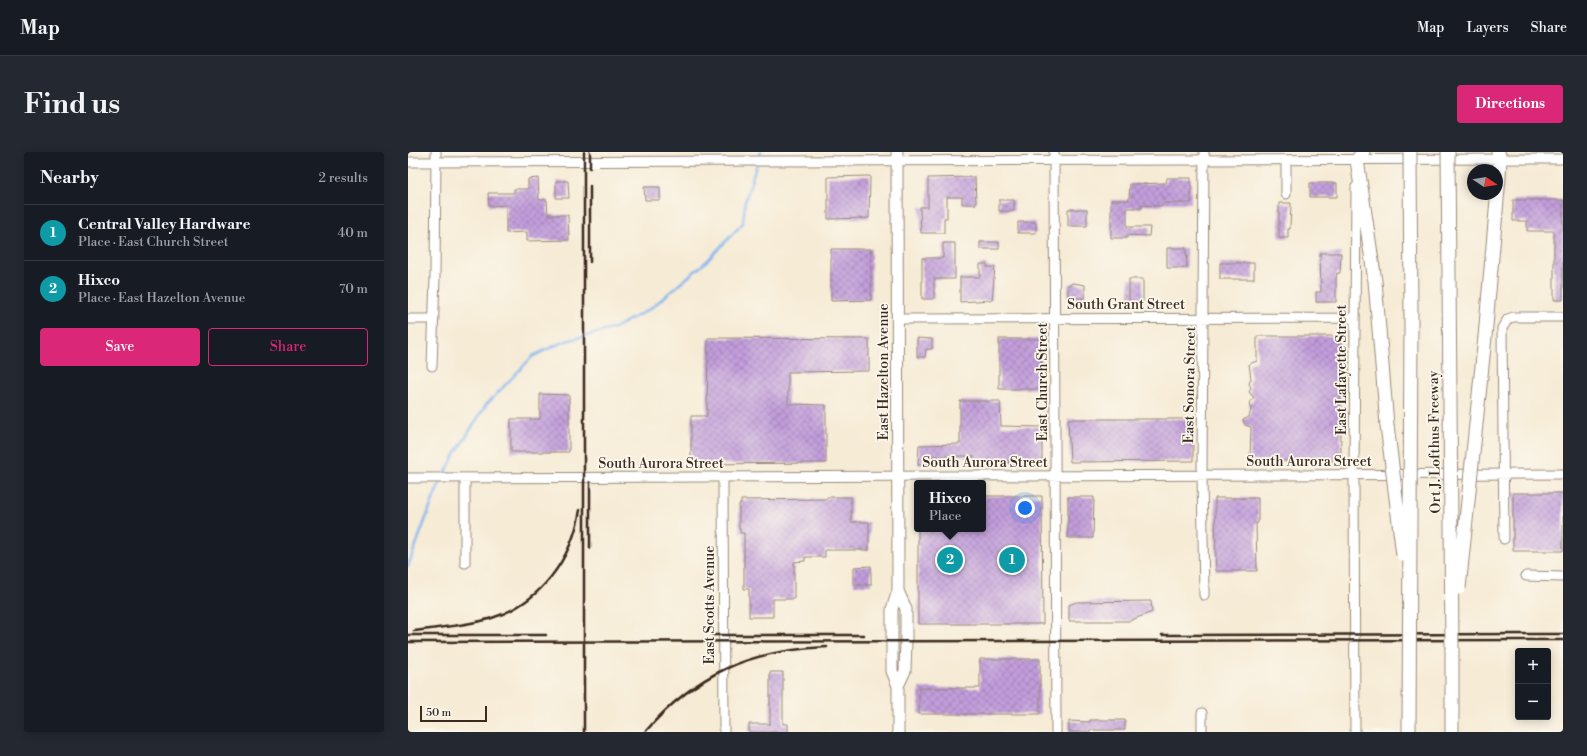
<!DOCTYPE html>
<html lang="en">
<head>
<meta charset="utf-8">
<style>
	body { margin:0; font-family:"Libre Bodoni",serif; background:#242831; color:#f1f3f6 }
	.controls { position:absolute; right:12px; bottom:12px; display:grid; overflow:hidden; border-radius:4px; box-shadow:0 2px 10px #0003 }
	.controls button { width:36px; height:36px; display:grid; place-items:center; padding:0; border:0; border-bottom:1px solid #363941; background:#171b24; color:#f1f3f6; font:20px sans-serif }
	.compass { position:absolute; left:1059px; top:12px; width:36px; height:36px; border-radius:50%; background:#171b24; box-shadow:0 2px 10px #0003; rotate:102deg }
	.scale { position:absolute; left:12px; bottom:10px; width:67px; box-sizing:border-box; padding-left:4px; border:2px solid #3b2a1e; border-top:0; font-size:11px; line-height:14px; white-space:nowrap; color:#3b2a1e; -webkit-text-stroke:3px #fbf7ec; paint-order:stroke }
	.you { position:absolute; left:617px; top:356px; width:14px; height:14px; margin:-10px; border:3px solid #fff; border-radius:50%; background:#1a73e8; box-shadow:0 0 0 6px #1a73e833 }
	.badge { display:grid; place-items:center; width:26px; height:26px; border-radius:50%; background:#db2777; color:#fff; font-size:13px; font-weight:700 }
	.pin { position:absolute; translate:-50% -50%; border:2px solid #fff; box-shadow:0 1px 4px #0006 }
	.popup { position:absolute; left:506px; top:328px; width:72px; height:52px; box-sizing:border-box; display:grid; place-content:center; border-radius:4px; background:#171b24; filter:drop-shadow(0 1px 3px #0005); font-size:13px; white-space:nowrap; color:#9ea1a6 }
	.popup b { font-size:15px; color:#f1f3f6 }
	.popup::after { content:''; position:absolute; left:50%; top:100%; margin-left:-8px; border:8px solid transparent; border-top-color:#171b24 }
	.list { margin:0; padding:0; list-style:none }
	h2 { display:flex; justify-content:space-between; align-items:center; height:52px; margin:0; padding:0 16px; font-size:17px }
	h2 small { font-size:13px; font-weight:400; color:#9ea1a6 }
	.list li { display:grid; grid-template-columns:26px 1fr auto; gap:12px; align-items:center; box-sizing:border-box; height:56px; padding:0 16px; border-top:1px solid #363941 }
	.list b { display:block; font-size:15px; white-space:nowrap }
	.list p { margin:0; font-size:13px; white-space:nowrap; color:#9ea1a6 }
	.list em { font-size:13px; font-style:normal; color:#9ea1a6 }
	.actions { display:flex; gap:8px; padding:12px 16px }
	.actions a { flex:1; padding:9px 0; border:1px solid #db2777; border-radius:4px; text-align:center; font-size:14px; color:#db2777 }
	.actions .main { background:#db2777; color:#fff }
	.map { position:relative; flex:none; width:1155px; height:580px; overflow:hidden; border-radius:4px }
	header { display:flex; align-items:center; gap:24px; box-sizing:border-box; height:56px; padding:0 20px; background:#171b24; border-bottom:1px solid #363941 }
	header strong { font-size:19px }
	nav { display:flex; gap:22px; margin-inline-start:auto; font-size:14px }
	.intro { display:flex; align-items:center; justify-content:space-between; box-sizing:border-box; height:96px; padding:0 24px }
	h1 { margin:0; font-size:28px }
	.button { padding:10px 18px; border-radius:4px; background:#db2777; color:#fff; font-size:14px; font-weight:700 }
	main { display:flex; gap:24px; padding:0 24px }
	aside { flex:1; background:#171b24; border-radius:4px; box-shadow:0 2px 10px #0003 }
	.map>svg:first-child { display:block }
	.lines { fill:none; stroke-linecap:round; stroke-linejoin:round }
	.stream { stroke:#82b6f0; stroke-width:2.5 }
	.building { fill:url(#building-cross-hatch) }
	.minor-casing { stroke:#988a7a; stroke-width:11 }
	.major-casing { stroke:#988a7a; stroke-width:13 }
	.highway-casing { stroke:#988a7a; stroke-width:15 }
	.minor { stroke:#fff; stroke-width:9 }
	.major { stroke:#fff; stroke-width:11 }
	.highway { stroke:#fff; stroke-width:13 }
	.rail { stroke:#3b2a1e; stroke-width:2.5 }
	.highway-bridge-casing { stroke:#988a7a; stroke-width:15; stroke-linecap:butt }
	.highway-bridge { stroke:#fff; stroke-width:13 }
	.labels { text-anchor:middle; stroke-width:3.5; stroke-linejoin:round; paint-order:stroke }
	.street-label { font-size:14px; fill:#3b2a1e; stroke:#fbf7ec }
</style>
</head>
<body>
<header>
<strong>Map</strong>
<nav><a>Map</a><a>Layers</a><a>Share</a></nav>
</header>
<div class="intro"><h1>Find us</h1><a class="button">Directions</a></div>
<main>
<aside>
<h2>Nearby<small>2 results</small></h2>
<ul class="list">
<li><span class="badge" style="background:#0f9aa8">1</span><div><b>Central Valley Hardware</b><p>Place · East Church Street</p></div><em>40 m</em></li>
<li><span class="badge" style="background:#0f9aa8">2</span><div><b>Hixco</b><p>Place · East Hazelton Avenue</p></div><em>70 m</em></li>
</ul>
<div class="actions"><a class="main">Save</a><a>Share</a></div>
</aside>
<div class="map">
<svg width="1155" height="580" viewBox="0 0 1155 580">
	<defs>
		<pattern id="building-cross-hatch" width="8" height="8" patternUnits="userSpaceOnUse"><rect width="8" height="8" fill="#c29edc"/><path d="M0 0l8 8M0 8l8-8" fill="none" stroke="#9f81b2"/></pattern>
	</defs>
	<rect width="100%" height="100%" fill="#fbf7ec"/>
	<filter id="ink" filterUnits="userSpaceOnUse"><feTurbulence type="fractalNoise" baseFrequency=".025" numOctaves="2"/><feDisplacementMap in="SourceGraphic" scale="8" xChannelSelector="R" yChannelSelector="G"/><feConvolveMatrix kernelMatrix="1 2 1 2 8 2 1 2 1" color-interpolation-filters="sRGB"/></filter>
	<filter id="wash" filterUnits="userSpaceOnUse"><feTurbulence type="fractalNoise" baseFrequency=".012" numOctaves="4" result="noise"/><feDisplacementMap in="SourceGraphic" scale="16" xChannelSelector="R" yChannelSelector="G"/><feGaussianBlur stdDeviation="0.9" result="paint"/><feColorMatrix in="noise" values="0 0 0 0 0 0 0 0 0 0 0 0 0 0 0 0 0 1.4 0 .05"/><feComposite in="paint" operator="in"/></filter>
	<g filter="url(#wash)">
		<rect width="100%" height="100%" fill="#f6ebd5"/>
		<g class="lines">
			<path class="stream" d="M351,6L353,0
				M36,324L47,302L78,253L125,204L155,190L204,177L242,157L299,109L335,71L337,50L349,11
				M0,414L26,345L33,329"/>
		</g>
		<g id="blocks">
			<path class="building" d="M462,24L461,66L420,67V25Z
				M567,25L568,52H554V45H539V66H536V81H513L512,55H520V26Z
				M130,26L131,48H139L140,63H160L161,88L119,89V80L98,81V53L81,54L80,41H106V37H120V27Z
				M759,26H783V51H754V54L734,53V56H719V75H742L741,84L719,83V86H703V48H721L722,32L758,31Z
				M148,29H160L161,46H148Z
				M902,31H929V45H902Z
				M236,35H252V48H237Z
				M591,48H606V59H591Z
				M1105,48H1155V148H1146V79H1119V69H1105Z
				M871,51H883L882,77H880V86H871Z
				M660,57H679V74H660Z
				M610,70H628V81H610Z
				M572,90H591V97H572Z
				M535,91H547V127H526V147H514V106H535Z
				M759,96H778L779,116H759Z
				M423,97H463V148L423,149Z
				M912,101H933L932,121H929L928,127V150H908V140H913Z
				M812,111H846V127H812Z
				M572,112H579V115H587L584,148L552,150V125H572Z
				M721,127H735V150H721Z
				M665,131L677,133V146H660V133Z
				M849,184H932L933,309H848L842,307L843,275L837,273L835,268L841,265L843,258L841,252L846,246L841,240L843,236L841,231L843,227L841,212L849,209Z
				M300,186L461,187V219L380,220V252L418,253V311L283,312V264H299Z
				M509,186L524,187V197H518L517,205H509Z
				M591,187H633V237H591Z
				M132,242L161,243V300H103V267H132Z
				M552,249H592L593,274L634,275V312L600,311V308L566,311V304H522V312L510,313L511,293L552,292Z
				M660,267H785V309L662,310Z
				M1105,341H1155V399H1105Z
				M575,344H634L635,472H510V377H575Z
				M419,345H443V370H461V398H417V405H397V409L386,410V447H365V465H341V437H336V381H332V377H331V352H333V348L419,347Z
				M660,345H686L685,386H660Z
				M807,346H850V371H848L849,419H808Z
				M463,414V433H446V415Z
				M743,449L744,460L721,469H661V453L668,450Z
				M572,507H632V562H511V536H572Z
				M362,520H375V572H380V580H341V572H362Z
				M682,568H717V578H682V580H661V569L682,570Z"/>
		</g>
	</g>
	<g filter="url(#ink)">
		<use href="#blocks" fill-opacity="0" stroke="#988a7a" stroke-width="1"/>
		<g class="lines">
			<g class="minor-casing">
				<path id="minor" d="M646,0L648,580
					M796,0L794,323L796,443
					M0,10L1155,7
					M878,42V8
					M0,167H26
					M490,167L947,166
					M24,214L27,125L28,0
					M315,325L316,580
					M0,326L1155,322
					M1096,387L1094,176L1100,167L1105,165H1155
					M57,411V326
					M1118,424L1155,425
					M794,561V580
					M947,580L946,323L948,35"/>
			</g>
			<g class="major-casing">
				<path id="major" d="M489,0L490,439L484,457V519L490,534V580
					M490,534L497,519L498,488V457L490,439"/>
			</g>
			<g class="highway-casing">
				<path id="highway" d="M955,0L949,8L967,129L979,273
					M1077,185L1091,25L1092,7L1090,0
					M1044,580V497"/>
			</g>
			<use href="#minor" class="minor"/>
			<use href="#major" class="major"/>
			<use href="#highway" class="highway"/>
			<path class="rail" d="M176,0V580
				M182,0V16
				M182,34V110
				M182,330V396
				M6,479C32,475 59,474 84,466C132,451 164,407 172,358
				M0,483H138
				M304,483H456
				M754,483L1155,482
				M0,490L1155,488
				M237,580C288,521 342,498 419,495"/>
			<g class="highway-bridge-casing">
				<path id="highway-bridge" d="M1040,0L1044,497
					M979,273L995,403
					M1051,436L1077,185
					M1001,580L1003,170L1002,0"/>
			</g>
			<use href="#highway-bridge" class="highway-bridge"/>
		</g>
	</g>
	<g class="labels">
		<g class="street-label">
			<text x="718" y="157">South Grant Street</text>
			<text transform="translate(933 218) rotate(-90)" y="5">East Lafayette Street</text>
			<text transform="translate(475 220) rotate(-90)" y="5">East Hazelton Avenue</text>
			<text transform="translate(634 230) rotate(-90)" y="5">East Church Street</text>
			<text transform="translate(781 233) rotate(-89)" y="5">East Sonora Street</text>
			<text transform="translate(1026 290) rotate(-91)" y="5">Ort J. Lofthus Freeway</text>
			<text x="901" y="314">South Aurora Street</text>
			<text x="577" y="315">South Aurora Street</text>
			<text x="253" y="316">South Aurora Street</text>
			<text transform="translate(301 453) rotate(-90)" y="5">East Scotts Avenue</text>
		</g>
	</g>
</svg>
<div class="controls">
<button>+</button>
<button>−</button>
</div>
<svg class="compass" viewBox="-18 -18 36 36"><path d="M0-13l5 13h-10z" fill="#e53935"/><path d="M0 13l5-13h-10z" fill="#9ea1a6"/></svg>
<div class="scale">50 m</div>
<div class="you"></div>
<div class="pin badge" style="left:604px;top:408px;background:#0f9aa8">1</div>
<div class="pin badge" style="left:542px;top:408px;background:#0f9aa8">2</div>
<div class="popup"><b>Hixco</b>Place</div>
</div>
</main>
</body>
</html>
